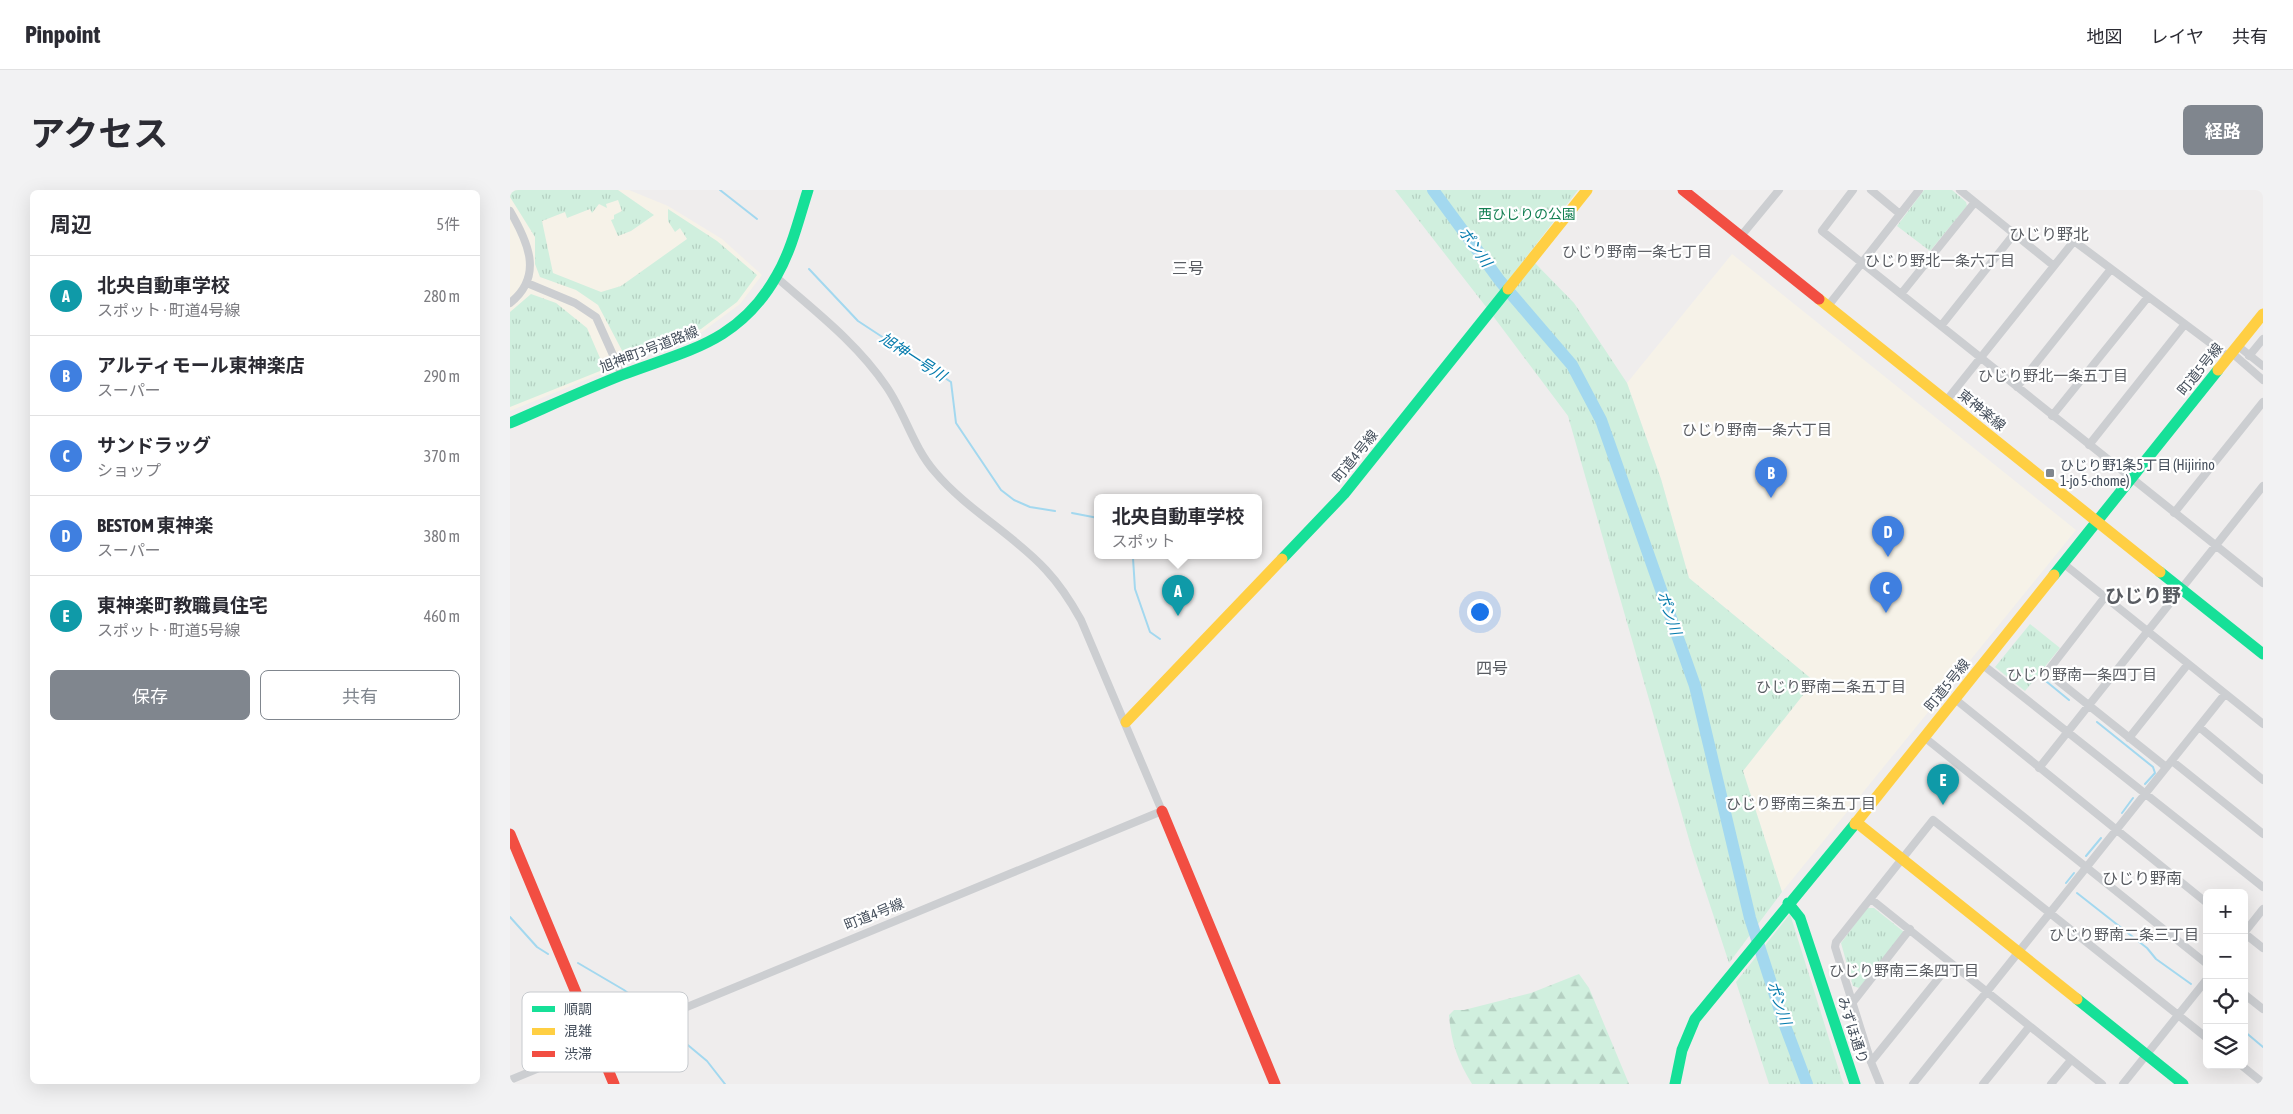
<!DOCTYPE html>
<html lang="ja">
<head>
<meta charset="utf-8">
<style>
	body { margin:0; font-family:"Asap Condensed","Noto Sans JP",sans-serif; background:#f2f2f3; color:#2b2b33 }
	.controls { position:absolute; right:15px; bottom:15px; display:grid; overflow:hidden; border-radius:8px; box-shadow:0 5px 20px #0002 }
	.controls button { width:45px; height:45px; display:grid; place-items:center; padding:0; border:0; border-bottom:1px solid #e1e1e2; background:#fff; color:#2b2b33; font:25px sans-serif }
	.you { position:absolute; left:969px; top:421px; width:18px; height:18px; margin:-12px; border:4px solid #fff; border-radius:50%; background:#1a73e8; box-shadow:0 0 0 8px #1a73e833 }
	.badge { display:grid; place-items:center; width:32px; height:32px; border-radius:50%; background:#80868e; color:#fff; font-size:16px; font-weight:700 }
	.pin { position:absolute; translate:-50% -41px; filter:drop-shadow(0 1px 2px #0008) }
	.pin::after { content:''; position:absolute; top:26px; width:18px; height:15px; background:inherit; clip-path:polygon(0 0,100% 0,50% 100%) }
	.popup { position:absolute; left:584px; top:304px; width:168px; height:65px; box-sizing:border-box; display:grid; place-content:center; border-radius:8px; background:#fff; filter:drop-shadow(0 1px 4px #0005); font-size:16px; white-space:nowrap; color:#7c7c81 }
	.popup b { font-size:19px; color:#2b2b33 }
	.popup::after { content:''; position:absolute; left:50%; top:100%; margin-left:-10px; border:10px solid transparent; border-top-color:#fff }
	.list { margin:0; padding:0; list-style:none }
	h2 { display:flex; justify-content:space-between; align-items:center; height:65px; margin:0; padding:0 20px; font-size:21px }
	h2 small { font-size:16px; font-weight:400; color:#7c7c81 }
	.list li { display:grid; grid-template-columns:32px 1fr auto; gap:15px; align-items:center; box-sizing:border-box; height:80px; padding:0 20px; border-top:1px solid #e1e1e2 }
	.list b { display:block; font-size:19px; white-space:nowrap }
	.list p { margin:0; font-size:16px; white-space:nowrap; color:#7c7c81 }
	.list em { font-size:16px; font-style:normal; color:#7c7c81 }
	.actions { display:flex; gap:10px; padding:15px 20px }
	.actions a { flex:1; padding:11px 0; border:1px solid #80868e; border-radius:8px; text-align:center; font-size:18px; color:#80868e }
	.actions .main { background:#80868e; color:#fff }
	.icon { flex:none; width:28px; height:28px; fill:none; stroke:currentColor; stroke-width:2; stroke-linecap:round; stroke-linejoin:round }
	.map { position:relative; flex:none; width:1753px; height:894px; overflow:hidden; border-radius:8px }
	header { display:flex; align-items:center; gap:30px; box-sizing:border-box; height:70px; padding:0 25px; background:#fff; border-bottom:1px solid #e1e1e2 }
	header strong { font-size:24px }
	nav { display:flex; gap:28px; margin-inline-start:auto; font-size:18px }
	.intro { display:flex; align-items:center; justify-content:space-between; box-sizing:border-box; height:120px; padding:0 30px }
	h1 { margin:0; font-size:35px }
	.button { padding:12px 22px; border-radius:8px; background:#80868e; color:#fff; font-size:18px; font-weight:700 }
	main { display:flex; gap:30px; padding:0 30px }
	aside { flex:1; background:#fff; border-radius:8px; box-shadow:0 5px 20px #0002 }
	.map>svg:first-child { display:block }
	.commercial { fill:#f6f2e8 }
	.grass { fill:url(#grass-tufts) }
	.forest { fill:url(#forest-firs) }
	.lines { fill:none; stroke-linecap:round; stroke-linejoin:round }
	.stream { stroke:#a3d8ef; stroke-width:2 }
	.river { stroke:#a3d8ef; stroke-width:12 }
	.street { stroke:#ccced1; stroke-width:8 }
	.fast { stroke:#16e098; stroke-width:11 }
	.slow { stroke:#ffcf43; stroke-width:11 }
	.jam { stroke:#f24e42; stroke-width:11 }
	.poi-dot { fill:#80868e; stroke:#fff; stroke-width:2 }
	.labels { text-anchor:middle; stroke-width:4.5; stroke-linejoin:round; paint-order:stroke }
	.park-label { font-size:14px; fill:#127f52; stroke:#fff }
	.street-label { font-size:14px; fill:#444e5b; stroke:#fff }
	.poi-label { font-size:14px; fill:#444e5b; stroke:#fff; text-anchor:start }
	.water-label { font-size:15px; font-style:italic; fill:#057bad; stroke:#fff }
	.neighbourhood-label { font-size:15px; fill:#595c62; stroke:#fff }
	.quarter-label { font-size:16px; fill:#595c62; stroke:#fff }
	.district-label { font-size:19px; font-weight:bold; fill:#595c62; stroke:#fff }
	.key { fill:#fff; stroke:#c7cace; stroke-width:1 }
	.key-label { font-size:14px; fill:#444e5b }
</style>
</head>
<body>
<header>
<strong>Pinpoint</strong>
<nav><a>地図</a><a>レイヤ</a><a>共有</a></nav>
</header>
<div class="intro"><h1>アクセス</h1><a class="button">経路</a></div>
<main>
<aside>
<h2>周辺<small>5件</small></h2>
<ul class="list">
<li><span class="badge" style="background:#0f9aa8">A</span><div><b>北央自動車学校</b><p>スポット · 町道4号線</p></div><em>280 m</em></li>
<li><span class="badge" style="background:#3f7fe0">B</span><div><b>アルティモール東神楽店</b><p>スーパー</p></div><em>290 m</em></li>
<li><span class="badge" style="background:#3f7fe0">C</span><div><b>サンドラッグ</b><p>ショップ</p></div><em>370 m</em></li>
<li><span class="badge" style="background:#3f7fe0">D</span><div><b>BESTOM 東神楽</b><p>スーパー</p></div><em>380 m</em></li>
<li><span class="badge" style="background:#0f9aa8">E</span><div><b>東神楽町教職員住宅</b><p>スポット · 町道5号線</p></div><em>460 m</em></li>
</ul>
<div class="actions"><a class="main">保存</a><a>共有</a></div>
</aside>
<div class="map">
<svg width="1753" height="894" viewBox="0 0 1753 894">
	<defs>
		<pattern id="grass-tufts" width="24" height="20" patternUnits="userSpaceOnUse" patternTransform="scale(1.25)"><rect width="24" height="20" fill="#d0efde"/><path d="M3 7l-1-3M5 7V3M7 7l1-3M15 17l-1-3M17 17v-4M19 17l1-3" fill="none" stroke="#b4cfc1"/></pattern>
		<pattern id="forest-firs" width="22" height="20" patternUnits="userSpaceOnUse" patternTransform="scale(1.25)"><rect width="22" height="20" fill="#d0efde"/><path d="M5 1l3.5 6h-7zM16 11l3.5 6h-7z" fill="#b4cfc1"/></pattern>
	</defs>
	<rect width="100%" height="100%" fill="#efeded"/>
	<path class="commercial" d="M0,0H119L158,16L212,49L252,85L230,114L192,142L0,221Z
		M1222,64L1566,340L1272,702L1233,581L1304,491L1179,388L1151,289L1117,193Z"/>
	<path class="grass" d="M0,0H108L144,25L121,41L108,46L101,30L104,29V25L112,21L108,10L96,14L97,18L89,14L82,23L80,19L57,28L55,22L32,31L43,83L91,102L111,96L177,49L170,38L165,42L158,31V19L207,51L247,85L227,112L191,139L117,170L88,115L66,100L30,87L25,74V47L0,7Z
		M885,0H1068L977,118Z
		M1414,0H1442L1456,12L1457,16L1420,61L1387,36Z
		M1025,73L1064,113L1117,193L1151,289L1179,388L1304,491L1233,581L1272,702L1219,773L1182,660L1058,226L983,126Z
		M21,104L46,113L77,138L93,175L90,181L0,217V122Z
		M1520,434L1550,458L1515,501L1485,477Z
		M1357,718H1364L1394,742L1349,798L1343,796L1331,753Z
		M1280,724L1332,890L1334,894H1259L1226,792Z"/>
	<path class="forest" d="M1069,784L1079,798L1119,894H962C948,871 941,853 939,825L944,820H954L1021,803Z"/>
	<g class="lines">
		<path class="stream" d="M210,0L247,29
			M299,79L348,131L441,192L446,233L491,300L504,310L520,317L545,321
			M562,323L588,328
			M623,368L625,399L640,442L650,449
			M1537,492L1559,510
			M1587,532L1643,577L1645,583L1635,594
			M1612,623L1623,608
			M1576,666L1591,648
			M1556,693L1564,683
			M1567,703L1637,758L1646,769L1681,794
			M0,727L27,757L38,764
			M68,773L114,800L143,822
			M155,836L197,871L215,894
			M1734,841L1753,857"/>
		<path class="river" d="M923,0L990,91L1062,175L1091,230L1185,496L1240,728L1274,833L1297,894"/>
		<path class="street" d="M1343,0L1312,41L1753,393
			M1361,0L1390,24
			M1450,0L1544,76
			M0,21C18,52 34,86 0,113
			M1231,46L1269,0
			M17,93L65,113L86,127L112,185
			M1391,104L1465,12
			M1318,116L1409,0
			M1431,136L1504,44
			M1728,156L1753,176
			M1722,163L1753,190
			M1739,166L1753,149
			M1507,197L1601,79
			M1436,211L1564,51L1719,167
			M1542,226L1638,107
			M1579,255L1675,134
			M1664,323L1753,212
			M1554,374L1753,534
			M1595,407L1537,482L1656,577
			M1473,475L1753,697
			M1445,509L1697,713
			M1689,537L1753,590
			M1414,547L1697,774
			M1619,548L1678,474
			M1662,571L1753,644
			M1529,578L1753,296
			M1361,709L1592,894
			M1734,743L1753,719
			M1734,743L1753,758
			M1734,804L1753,819
			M1343,812L1400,739
			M1361,872L1440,774
			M1731,875L1753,893
			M0,890L652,621L571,430C561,412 550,395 536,380C503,344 457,320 425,282C403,257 395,223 376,196C347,153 305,121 266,87
			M1370,894L1361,872L1325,757L1326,752L1423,630L1697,848
			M1403,894L1715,504
			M1473,894L1519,837
			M1541,894L1561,870
			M1613,894L1697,789"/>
		<path class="fast" d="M0,233C37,217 74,200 112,185C177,160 229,153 267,85C282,59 289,28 298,0
			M772,369L834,304L998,99
			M1650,382L1753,464
			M1544,385L1708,180
			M1278,713L1290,728L1345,894
			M1567,809L1673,894
			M1165,894L1172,860L1185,829L1345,634"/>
		<path class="slow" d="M998,99L1077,0
			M1309,109L1650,382
			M1708,180L1753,124
			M616,532L772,369
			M1346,632L1567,809
			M1345,634L1544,385"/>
		<path class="jam" d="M1173,0L1309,109
			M652,621L765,894
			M0,644L104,894"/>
	</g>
	<rect class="poi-dot" x="1535" y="278" width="10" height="10" rx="2.5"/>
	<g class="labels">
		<g class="park-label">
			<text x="1017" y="29">西ひじりの公園</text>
		</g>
		<g class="street-label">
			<text transform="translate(139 159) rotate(-21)" y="5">旭神町3号道路線</text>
			<text transform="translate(1690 179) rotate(-51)" y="5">町道5号線</text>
			<text transform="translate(1472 220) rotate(39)" y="5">東神楽線</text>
			<text transform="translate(845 266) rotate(-51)" y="5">町道4号線</text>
			<text transform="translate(1437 495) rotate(-51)" y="5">町道5号線</text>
			<text transform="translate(364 724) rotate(-22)" y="5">町道4号線</text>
			<text transform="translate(1343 840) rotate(72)" y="5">みずほ通り</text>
		</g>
		<g class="poi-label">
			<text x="1550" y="280">ひじり野1条5丁目 (Hijirino<tspan x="1550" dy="16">1-jo 5-chome)</tspan></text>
		</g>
		<g class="water-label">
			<text transform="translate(965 57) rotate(54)" y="5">ポン川</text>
			<text transform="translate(403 167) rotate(33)" y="5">旭神一号川</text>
			<text transform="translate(1159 423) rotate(71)" y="5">ポン川</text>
			<text transform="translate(1269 813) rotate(71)" y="5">ポン川</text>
		</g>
		<g class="neighbourhood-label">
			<text x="1127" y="67">ひじり野南一条七丁目</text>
			<text x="1430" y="76">ひじり野北一条六丁目</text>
			<text x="1543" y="191">ひじり野北一条五丁目</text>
			<text x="1247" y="245">ひじり野南一条六丁目</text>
			<text x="1572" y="490">ひじり野南一条四丁目</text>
			<text x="1321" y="502">ひじり野南二条五丁目</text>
			<text x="1291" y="619">ひじり野南三条五丁目</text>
			<text x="1614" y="750">ひじり野南二条三丁目</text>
			<text x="1394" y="786">ひじり野南三条四丁目</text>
		</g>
		<g class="quarter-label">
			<text x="1539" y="50">ひじり野北</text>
			<text x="678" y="84">三号</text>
			<text x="982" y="484">四号</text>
			<text x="1632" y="694">ひじり野南</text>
		</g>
		<g class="district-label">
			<text x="1633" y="412">ひじり野</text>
		</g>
	</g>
	<rect x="12" y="802" width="166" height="80" rx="8" class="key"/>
	<rect x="22" y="816" width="23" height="6" fill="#16e098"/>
	<rect x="22" y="838" width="23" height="7" fill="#ffcf43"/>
	<rect x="22" y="861" width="23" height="6" fill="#f24e42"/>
	<g class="key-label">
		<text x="54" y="824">順調</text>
		<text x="54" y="846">混雑</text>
		<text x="54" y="869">渋滞</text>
	</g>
</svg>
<div class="controls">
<button>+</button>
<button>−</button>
<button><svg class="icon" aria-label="locate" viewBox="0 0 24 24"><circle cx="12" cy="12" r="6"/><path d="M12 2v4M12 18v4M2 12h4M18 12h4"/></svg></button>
<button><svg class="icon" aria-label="layers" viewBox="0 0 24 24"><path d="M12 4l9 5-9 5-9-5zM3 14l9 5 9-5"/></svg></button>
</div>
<div class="you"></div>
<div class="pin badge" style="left:668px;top:426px;background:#0f9aa8">A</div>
<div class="popup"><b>北央自動車学校</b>スポット</div>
<div class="pin badge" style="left:1261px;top:308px;background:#3f7fe0">B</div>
<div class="pin badge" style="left:1376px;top:423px;background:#3f7fe0">C</div>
<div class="pin badge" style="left:1378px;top:367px;background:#3f7fe0">D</div>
<div class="pin badge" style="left:1433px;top:615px;background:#0f9aa8">E</div>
</div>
</main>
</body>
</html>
